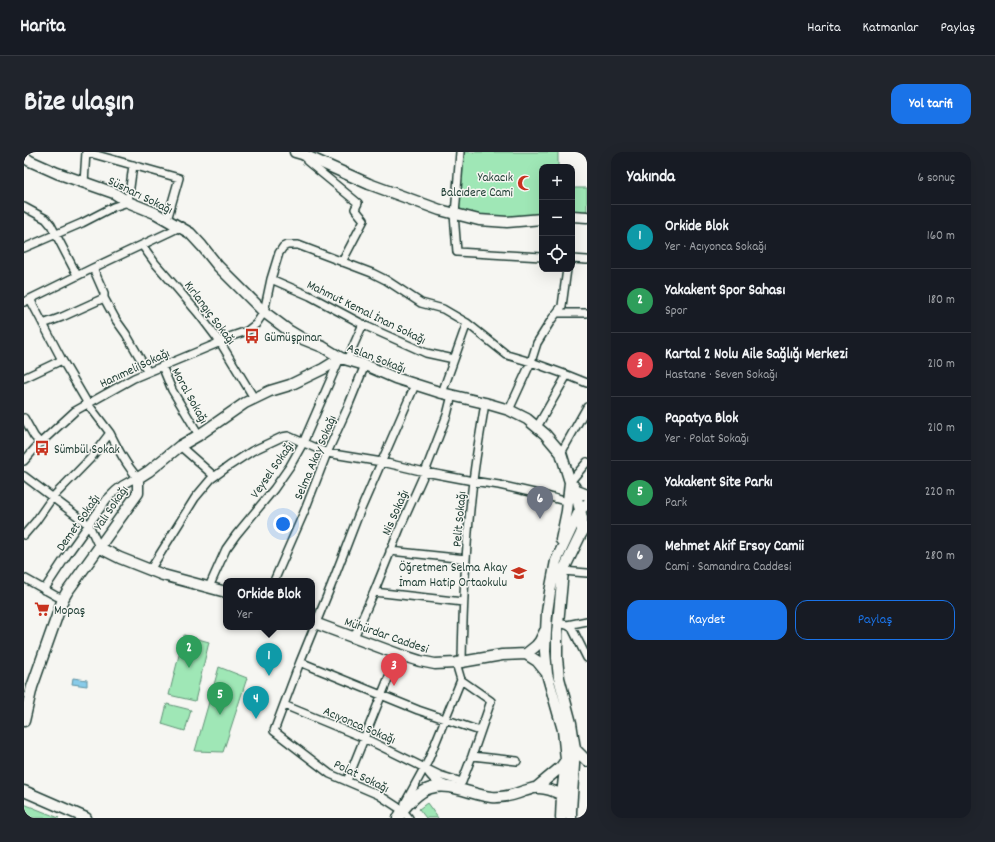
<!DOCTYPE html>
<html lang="tr">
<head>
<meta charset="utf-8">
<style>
	body { margin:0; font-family:Dekko,sans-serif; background:#20242c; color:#f1f3f6 }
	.controls { position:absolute; right:12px; top:12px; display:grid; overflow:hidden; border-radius:8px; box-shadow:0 4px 16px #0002 }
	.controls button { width:36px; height:36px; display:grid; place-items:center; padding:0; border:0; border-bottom:1px solid #363941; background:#171b24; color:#f1f3f6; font:20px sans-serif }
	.you { position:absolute; left:259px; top:372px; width:14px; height:14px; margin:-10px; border:3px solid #fff; border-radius:50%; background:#1a73e8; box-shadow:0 0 0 6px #1a73e833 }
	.badge { display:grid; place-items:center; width:26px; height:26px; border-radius:50%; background:#1a73e8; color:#fff; font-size:13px; font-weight:700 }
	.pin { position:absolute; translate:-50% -33px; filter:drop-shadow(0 1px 2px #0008) }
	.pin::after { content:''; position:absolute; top:21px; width:14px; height:12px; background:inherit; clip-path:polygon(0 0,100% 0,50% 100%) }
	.popup { position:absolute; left:199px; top:426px; width:92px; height:52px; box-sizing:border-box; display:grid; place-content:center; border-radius:8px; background:#171b24; filter:drop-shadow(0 1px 3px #0005); font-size:13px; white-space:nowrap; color:#9ea1a6 }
	.popup b { font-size:15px; color:#f1f3f6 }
	.popup::after { content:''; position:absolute; left:50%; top:100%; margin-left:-8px; border:8px solid transparent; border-top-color:#171b24 }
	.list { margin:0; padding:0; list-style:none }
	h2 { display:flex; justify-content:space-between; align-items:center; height:52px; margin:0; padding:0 16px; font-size:17px }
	h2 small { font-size:13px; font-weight:400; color:#9ea1a6 }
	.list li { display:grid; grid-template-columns:26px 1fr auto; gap:12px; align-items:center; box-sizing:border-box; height:64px; padding:0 16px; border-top:1px solid #363941 }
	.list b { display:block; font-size:15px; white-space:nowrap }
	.list p { margin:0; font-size:13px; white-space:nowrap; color:#9ea1a6 }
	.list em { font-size:13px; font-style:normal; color:#9ea1a6 }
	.actions { display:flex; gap:8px; padding:12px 16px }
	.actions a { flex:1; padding:9px 0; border:1px solid #1a73e8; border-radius:12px; text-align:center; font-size:14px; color:#1a73e8 }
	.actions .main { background:#1a73e8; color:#fff }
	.icon { flex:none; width:22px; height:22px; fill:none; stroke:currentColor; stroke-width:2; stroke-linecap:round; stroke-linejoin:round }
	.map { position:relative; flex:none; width:563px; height:666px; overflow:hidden; border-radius:12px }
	header { display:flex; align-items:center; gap:24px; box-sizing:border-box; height:56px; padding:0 20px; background:#171b24; border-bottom:1px solid #363941 }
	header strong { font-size:19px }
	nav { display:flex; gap:22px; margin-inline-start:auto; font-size:14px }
	.intro { display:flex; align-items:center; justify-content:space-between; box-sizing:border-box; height:96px; padding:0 24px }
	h1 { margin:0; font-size:28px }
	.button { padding:10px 18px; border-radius:12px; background:#1a73e8; color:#fff; font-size:14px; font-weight:700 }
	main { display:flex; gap:24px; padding:0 24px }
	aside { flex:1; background:#171b24; border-radius:12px; box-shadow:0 4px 16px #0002 }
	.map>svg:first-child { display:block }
	.green { fill:#9fe7b6; stroke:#5f9275 }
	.water { fill:#88cbe9; stroke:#5e92a1 }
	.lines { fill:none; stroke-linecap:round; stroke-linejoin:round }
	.street-casing { stroke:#1f3d34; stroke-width:10 }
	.secondary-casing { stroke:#1f3d34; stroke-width:13 }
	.street { stroke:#f6f6f2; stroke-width:7 }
	.secondary { stroke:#f6f6f2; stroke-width:10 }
	.labels { text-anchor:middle; stroke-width:3; stroke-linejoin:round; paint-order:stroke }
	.poi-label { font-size:13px; fill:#1f3d34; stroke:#f6f6f2; text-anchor:start }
	.street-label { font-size:13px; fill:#1f3d34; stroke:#f6f6f2 }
</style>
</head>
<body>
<header>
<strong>Harita</strong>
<nav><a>Harita</a><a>Katmanlar</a><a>Paylaş</a></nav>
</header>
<div class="intro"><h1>Bize ulaşın</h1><a class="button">Yol tarifi</a></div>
<main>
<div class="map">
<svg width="563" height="666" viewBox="0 0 563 666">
	<rect width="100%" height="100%" fill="#f6f6f2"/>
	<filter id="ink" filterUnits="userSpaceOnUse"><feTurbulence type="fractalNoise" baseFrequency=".025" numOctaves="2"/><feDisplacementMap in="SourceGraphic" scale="8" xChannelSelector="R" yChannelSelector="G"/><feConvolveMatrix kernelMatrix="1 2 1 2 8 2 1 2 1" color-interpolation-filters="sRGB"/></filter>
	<g filter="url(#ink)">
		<path class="green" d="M439,0H534V15H518V62H515L509,64L483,66L437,60L435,58V56Z
			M548,36H563V59L548,60Z
			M160,483L185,490L171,549L145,543Z
			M195,515L223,526L199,600L171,599Z
			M143,552L167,558L161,579L138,572Z
			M403,651L414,666H402L395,657Z
			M0,652L35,666H0Z"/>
		<path class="water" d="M49,526L63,528V534L48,532Z"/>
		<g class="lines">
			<g class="street-casing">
				<path id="street" d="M62,0L155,26L143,68
					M285,5L283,9L334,51L331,57L340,68L318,110
					M60,31L62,0
					M0,55L22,67L27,73L53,123
					M430,62L433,100L518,105
					M431,62L436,0
					M118,93L131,111L151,134L174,161L196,190L230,246
					M0,96L58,71L89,55L104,50L109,13
					M548,107L563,108
					M247,127L286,144L344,175L402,201L430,207
					M0,150L69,116
					M533,161H563
					M19,172L38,165L80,146
					M323,208L339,172
					M138,214L148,238L175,283
					M124,220L102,182L92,168L80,146V141L69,116C98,102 127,89 156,75
					M0,226L38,208
					M418,241L443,171L483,203L507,210L513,191L528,167L538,154L543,117
					M485,258L507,210L543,223L563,231
					M0,266L10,284L16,291
					M513,275L543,223
					M156,294L190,324
					M537,301L563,255
					M0,309L14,293L51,259L110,226L192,192L208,184L223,179L232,172L240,160L247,127L255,101L259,95L263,93H274L348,121L362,128L397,151L419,157L443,171
					M0,324L65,373L75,395
					M546,330L563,310
					M0,383L12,369L28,346L66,307L86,281L64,252L37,206L6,147
					M366,399L442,407
					M126,418L171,346L187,327L205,314L228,299L258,285L264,284L303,301L358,310L401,320L449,329L475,333L519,343L544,350
					M539,419L563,421
					M0,426L32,444L39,447
					M250,429L281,358L303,301L323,257L341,213
					M185,435L202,397L212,383L250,337L266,314L279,291L316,206
					M20,438L45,400L83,347C92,337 101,329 114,326C102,313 94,297 86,281
					M350,440L439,450
					M534,471L543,473L548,476L563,506
					M543,473L563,469
					M330,485L350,440L376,376L401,320L423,263L428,243
					M438,509C439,449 442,389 449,329C452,303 457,277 461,251
					M276,510L394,558L456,579
					M260,553L340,586L415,623L438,630L448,604L467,549L437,528
					M448,604L493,609
					M401,615C406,625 411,629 421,633
					M323,629L374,502
					M381,651L404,609L437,528L432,511
					M385,666L378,658L355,643L306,622L250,579L276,510L307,434L334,364L391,233"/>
			</g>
			<g class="secondary-casing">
				<path id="secondary" d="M271,0L278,2L345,32L416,58L455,68L483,70L518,67
					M0,5L6,9L33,21L90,41L104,50L131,61L166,81L178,94L194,114L240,160L264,178L279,187L299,195L317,206L341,213L371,226L418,241L461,251L485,258L503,267L521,282L537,301L546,330L552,342L558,366V379L556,384
					M548,64L563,65
					M550,334L553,339L563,343
					M537,388L543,359L546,330
					M75,395L82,399L96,406L139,423L202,440
					M288,470L374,502L396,509L411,512L432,511L478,503L502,502L512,494L516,489L521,479
					M502,502L513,509L522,520
					M0,569L8,535L39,447L43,440L114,341V326L125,319L156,294L175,283L221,251L246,239L266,233L299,217L317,206
					M548,597H551L563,609
					M513,635L537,615L542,608
					M0,639L62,666
					M374,666C380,655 395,639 407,636C426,630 448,643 467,645C478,646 490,643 500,639C505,638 510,635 515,636C523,636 530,639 538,643
					M537,666L538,643L542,608L541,597L539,578L523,522L521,499L523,460L526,440L532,409L556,358L563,352
					M547,666V659L551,597L547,571L535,526L533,506V482L539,419L556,384L559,379"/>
			</g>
			<use href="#street" class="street"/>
			<use href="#secondary" class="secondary"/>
		</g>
	</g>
	<defs>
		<g id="mosque-bare" transform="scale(1.2)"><path d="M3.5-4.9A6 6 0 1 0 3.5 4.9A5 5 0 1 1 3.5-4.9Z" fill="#c8321e" stroke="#f6f6f2" stroke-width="2.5" paint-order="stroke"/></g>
		<g id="bus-bare" transform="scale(1.2)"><path d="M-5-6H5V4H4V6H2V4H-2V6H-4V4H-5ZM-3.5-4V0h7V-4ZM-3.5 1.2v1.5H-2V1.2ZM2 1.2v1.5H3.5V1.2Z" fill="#c8321e" stroke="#f6f6f2" stroke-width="2.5" paint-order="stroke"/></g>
		<g id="school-bare" transform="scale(1.2)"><path d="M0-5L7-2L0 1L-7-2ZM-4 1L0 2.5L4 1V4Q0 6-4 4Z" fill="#c8321e" stroke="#f6f6f2" stroke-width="2.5" paint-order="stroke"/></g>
		<g id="supermarket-bare" transform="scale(1.2)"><path d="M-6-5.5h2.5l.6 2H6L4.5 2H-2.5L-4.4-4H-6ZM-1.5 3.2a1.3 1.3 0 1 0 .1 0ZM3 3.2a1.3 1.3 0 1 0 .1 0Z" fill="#c8321e" stroke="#f6f6f2" stroke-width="2.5" paint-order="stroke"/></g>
	</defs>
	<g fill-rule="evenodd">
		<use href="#mosque-bare" x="501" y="31"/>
		<use href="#bus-bare" x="228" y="184"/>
		<use href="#bus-bare" x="18" y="296"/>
		<use href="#school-bare" x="495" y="421"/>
		<use href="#supermarket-bare" x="18" y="457"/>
	</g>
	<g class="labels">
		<g class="poi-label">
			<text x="489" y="29" text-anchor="end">Yakacık<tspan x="489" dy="15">Balcıdere Cami</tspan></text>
			<text x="240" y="189">Gümüşpınar</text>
			<text x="30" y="301">Sümbül Sokak</text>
			<text x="483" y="419" text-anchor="end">Öğretmen Selma Akay<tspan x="483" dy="15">İmam Hatip Ortaokulu</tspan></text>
			<text x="30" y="462">Mopaş</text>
		</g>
		<g class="street-label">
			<text transform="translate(117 42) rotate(26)" y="5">Süsnarı Sokağı</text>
			<text transform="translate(343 159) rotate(26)" y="5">Mahmut Kemal İnan Sokağı</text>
			<text transform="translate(187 160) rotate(53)" y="5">Kırlangıç Sokağı</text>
			<text transform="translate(353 205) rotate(21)" y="5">Aslan Sokağı</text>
			<text transform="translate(110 215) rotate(-25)" y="5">Hanımeli Sokağı</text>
			<text transform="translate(167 243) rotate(61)" y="5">Moral Sokağı</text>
			<text transform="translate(290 305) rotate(-67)" y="5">Selma Akay Sokağı</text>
			<text transform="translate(247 317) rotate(-55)" y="5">Veysel Sokağı</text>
			<text transform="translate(86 355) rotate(-56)" y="5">Yalı Sokağı</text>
			<text transform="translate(370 360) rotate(-66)" y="5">Nis Sokağı</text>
			<text transform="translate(434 367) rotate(-85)" y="5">Pelit Sokağı</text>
			<text transform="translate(53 370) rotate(-55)" y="5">Demet Sokağı</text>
			<text transform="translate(363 482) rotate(19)" y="5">Mühürdar Caddesi</text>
			<text transform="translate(336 572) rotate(23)" y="5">Acıyonca Sokağı</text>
			<text transform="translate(338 623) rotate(26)" y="5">Polat Sokağı</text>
		</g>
	</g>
</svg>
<div class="controls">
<button>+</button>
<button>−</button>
<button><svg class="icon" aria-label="locate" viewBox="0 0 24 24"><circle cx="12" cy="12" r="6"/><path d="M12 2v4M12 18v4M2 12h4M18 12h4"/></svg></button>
</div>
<div class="you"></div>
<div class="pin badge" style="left:245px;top:524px;background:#0f9aa8">1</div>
<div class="popup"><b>Orkide Blok</b>Yer</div>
<div class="pin badge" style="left:165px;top:516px;background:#2e9e5b">2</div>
<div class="pin badge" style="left:370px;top:534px;background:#e0444e">3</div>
<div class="pin badge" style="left:232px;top:567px;background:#0f9aa8">4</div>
<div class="pin badge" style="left:196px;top:563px;background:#2e9e5b">5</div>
<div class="pin badge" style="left:516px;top:367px;background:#6b7280">6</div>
</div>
<aside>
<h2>Yakında<small>6 sonuç</small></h2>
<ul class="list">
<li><span class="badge" style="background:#0f9aa8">1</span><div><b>Orkide Blok</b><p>Yer · Acıyonca Sokağı</p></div><em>160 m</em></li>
<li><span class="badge" style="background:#2e9e5b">2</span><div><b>Yakakent Spor Sahası</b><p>Spor</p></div><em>180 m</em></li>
<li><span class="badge" style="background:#e0444e">3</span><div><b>Kartal 2 Nolu Aile Sağlığı Merkezi</b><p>Hastane · Seven Sokağı</p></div><em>210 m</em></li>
<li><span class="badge" style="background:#0f9aa8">4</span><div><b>Papatya Blok</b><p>Yer · Polat Sokağı</p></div><em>210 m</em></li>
<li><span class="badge" style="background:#2e9e5b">5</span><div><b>Yakakent Site Parkı</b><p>Park</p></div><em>220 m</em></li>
<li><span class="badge" style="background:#6b7280">6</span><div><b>Mehmet Akif Ersoy Camii</b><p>Cami · Samandıra Caddesi</p></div><em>280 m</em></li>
</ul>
<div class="actions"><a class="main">Kaydet</a><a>Paylaş</a></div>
</aside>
</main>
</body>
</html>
